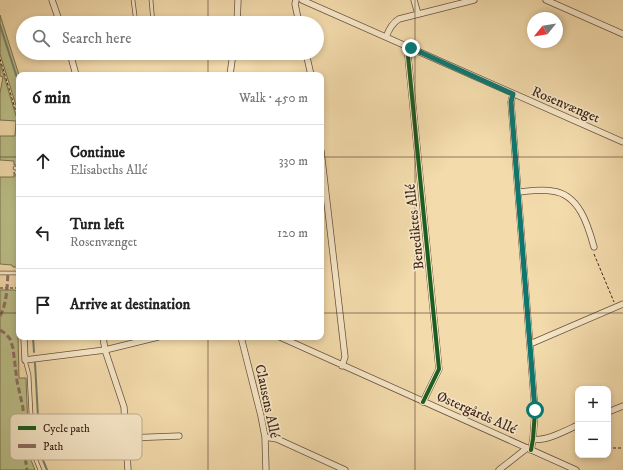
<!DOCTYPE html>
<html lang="en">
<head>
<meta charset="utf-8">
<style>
	body { margin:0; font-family:"IM FELL DW Pica",serif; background:#f2f2f2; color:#222 }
	.controls { position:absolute; right:12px; bottom:12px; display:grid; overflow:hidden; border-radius:8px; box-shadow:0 2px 6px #0003 }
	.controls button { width:36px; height:36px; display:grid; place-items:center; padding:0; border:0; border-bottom:1px solid #e0e0e0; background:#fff; color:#222; font:20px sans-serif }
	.compass { position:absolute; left:527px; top:12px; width:36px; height:36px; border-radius:50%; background:#fff; box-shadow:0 2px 6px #0003; rotate:240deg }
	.stop { position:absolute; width:12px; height:12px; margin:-9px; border:3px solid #0f766e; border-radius:50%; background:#fff }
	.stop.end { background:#0f766e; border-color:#fff; box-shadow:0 1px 4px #0008 }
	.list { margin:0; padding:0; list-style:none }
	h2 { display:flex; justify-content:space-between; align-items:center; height:52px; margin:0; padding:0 16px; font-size:17px }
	h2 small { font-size:13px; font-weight:400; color:#767676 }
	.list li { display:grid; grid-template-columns:26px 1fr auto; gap:12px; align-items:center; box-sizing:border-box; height:72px; padding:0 16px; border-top:1px solid #e0e0e0 }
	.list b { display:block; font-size:15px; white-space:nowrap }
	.list p { margin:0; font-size:13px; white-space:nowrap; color:#767676 }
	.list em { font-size:13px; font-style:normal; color:#767676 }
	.icon { flex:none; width:22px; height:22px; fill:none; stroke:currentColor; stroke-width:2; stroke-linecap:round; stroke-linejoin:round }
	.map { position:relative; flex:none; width:623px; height:470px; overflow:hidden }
	.search { position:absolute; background:#fff; box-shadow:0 2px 6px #0003; left:16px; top:16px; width:308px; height:44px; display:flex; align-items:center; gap:10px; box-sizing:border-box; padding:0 14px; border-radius:22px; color:#767676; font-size:15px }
	.panel { position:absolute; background:#fff; box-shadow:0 2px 6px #0003; left:16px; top:72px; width:308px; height:268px; border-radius:8px }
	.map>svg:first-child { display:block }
	.green { fill:#bbc089; stroke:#7c7251 }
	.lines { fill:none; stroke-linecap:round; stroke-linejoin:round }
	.stream { stroke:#767f6e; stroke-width:2 }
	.lane-casing { stroke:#6a523e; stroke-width:4.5 }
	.street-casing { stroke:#6a523e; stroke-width:7 }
	.path { stroke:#3d2419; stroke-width:1; stroke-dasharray:3 2; stroke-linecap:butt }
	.lane { stroke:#f7e8c9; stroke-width:3 }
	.street { stroke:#f7e8c9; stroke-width:5.5 }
	.quiet { stroke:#8d6e63; stroke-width:3; stroke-dasharray:6 3; stroke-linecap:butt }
	.cycleway-casing { stroke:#f7e8c9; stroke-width:6 }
	.cycleway { stroke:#1b5e20; stroke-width:4 }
	.route { stroke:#0f766e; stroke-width:5 }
	.grid { fill:none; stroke:#3d2419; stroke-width:1; stroke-opacity:0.55 }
	.labels { text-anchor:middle; stroke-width:3.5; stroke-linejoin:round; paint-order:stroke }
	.street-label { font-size:14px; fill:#3d2419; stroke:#f7e8c9 }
	.key { fill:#f7e8c9; stroke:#bfad94; stroke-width:1 }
	.key-label { font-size:11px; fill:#3d2419 }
</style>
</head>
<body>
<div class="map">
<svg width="623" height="470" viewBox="0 0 623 470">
	<rect width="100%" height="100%" fill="#f3dbac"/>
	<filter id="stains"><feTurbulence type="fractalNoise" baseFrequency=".005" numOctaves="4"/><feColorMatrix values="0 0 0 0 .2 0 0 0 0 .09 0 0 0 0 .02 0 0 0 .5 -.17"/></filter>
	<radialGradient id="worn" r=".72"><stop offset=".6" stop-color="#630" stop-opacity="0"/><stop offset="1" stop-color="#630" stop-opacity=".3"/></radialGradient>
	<path class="green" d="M0,15L19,75V115L0,54Z
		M0,63L17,119L18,165H14V161L0,160V136H15L16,121L0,120V93L3,77L0,76Z
		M14,172L17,178L19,263L16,267H13L12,265L0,264V177H14Z
		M0,290H15L17,292L19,378H26L29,455L35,470H0Z"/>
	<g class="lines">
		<path class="stream" d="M0,25L19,84
			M33,337L34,352
			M35,363L40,453L47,470"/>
		<g class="lane-casing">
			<path id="lane" d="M133,0L136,23
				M151,0L153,23
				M15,168L19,169
				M0,273H19
				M25,360L29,375L33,453L40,470"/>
		</g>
		<g class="street-casing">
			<path id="street" d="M52,0L60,23
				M296,0L295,4L299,23
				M302,0L623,142
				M414,0L418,14
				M546,0L623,34
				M237,23L238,0
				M386,37C389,29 392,23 399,19L474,0
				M411,48L408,56L439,369L423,402
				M70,53L76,75
				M306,53L311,75
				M230,75L233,53
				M513,94L511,102L535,411L533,439L531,450
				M321,151L345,357L342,366
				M518,192C529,191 541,189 552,191C579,194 588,225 594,247
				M24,337L25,360L105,350L158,337
				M103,337L105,350L124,407L128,470
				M241,337L261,416L265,437L266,470
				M280,337L576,470
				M530,344L623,304
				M608,412L623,406
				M265,437L277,439L345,470
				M127,438L179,436
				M533,439C545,442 567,430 578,425
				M499,470L527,448"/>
		</g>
		<path class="path" d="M0,59L18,118L19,143
			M594,254L614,302
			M0,288H19
			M608,448H623"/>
		<use href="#lane" class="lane"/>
		<use href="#street" class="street"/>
		<path class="quiet" d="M0,316C7,303 7,288 8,273
			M0,330L6,334L10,339L13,348L17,381L23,408V443L27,470"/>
		<g class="cycleway-casing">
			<path id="cycleway" d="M411,48L408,56L439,369L423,402
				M513,94L511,102L535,411L533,439L531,450"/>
		</g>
		<use href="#cycleway" class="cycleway"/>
	</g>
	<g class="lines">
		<path class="route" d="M411,48L513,94L511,102L535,410"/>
	</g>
	<path class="grid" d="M208,0V23M415,0V470M208,53V75M0,157H19M321,157H623M0,313H19M321,313H623M208,337V470"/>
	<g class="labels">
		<g class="street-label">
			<text transform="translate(566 104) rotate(23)" y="5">Rosenvænget</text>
			<text transform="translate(414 227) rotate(-96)" y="5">Benediktes Allé</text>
			<text transform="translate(268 401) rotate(78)" y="5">Clausens Allé</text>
			<text transform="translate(477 412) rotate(24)" y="5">Østergårds Allé</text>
		</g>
	</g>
	<rect x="10" y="414" width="132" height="46" rx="6" class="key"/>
	<rect x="18" y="426" width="18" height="4" fill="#1b5e20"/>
	<rect x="18" y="444" width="18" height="4" fill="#8d6e63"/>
	<g class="key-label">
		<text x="43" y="432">Cycle path</text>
		<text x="43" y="450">Path</text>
	</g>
	<rect width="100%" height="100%" filter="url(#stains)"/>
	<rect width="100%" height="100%" fill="url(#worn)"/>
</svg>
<div class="controls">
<button>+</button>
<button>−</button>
</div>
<svg class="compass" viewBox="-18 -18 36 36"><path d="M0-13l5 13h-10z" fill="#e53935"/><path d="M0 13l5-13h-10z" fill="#767676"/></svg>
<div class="stop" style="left:535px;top:410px"></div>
<div class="stop end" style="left:411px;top:48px"></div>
<div class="search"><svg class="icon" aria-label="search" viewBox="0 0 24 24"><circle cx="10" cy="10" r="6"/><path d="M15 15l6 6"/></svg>Search here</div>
<section class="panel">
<h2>6 min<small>Walk · 450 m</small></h2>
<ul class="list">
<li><svg class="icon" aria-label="ahead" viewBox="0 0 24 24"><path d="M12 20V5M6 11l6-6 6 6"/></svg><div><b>Continue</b><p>Elisabeths Allé</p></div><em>330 m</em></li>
<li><svg class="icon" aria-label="left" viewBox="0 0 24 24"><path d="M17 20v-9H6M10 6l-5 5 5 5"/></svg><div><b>Turn left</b><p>Rosenvænget</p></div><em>120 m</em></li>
<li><svg class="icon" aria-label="arrive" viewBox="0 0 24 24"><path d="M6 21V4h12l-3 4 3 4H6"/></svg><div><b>Arrive at destination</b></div></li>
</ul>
</section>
</div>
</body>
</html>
